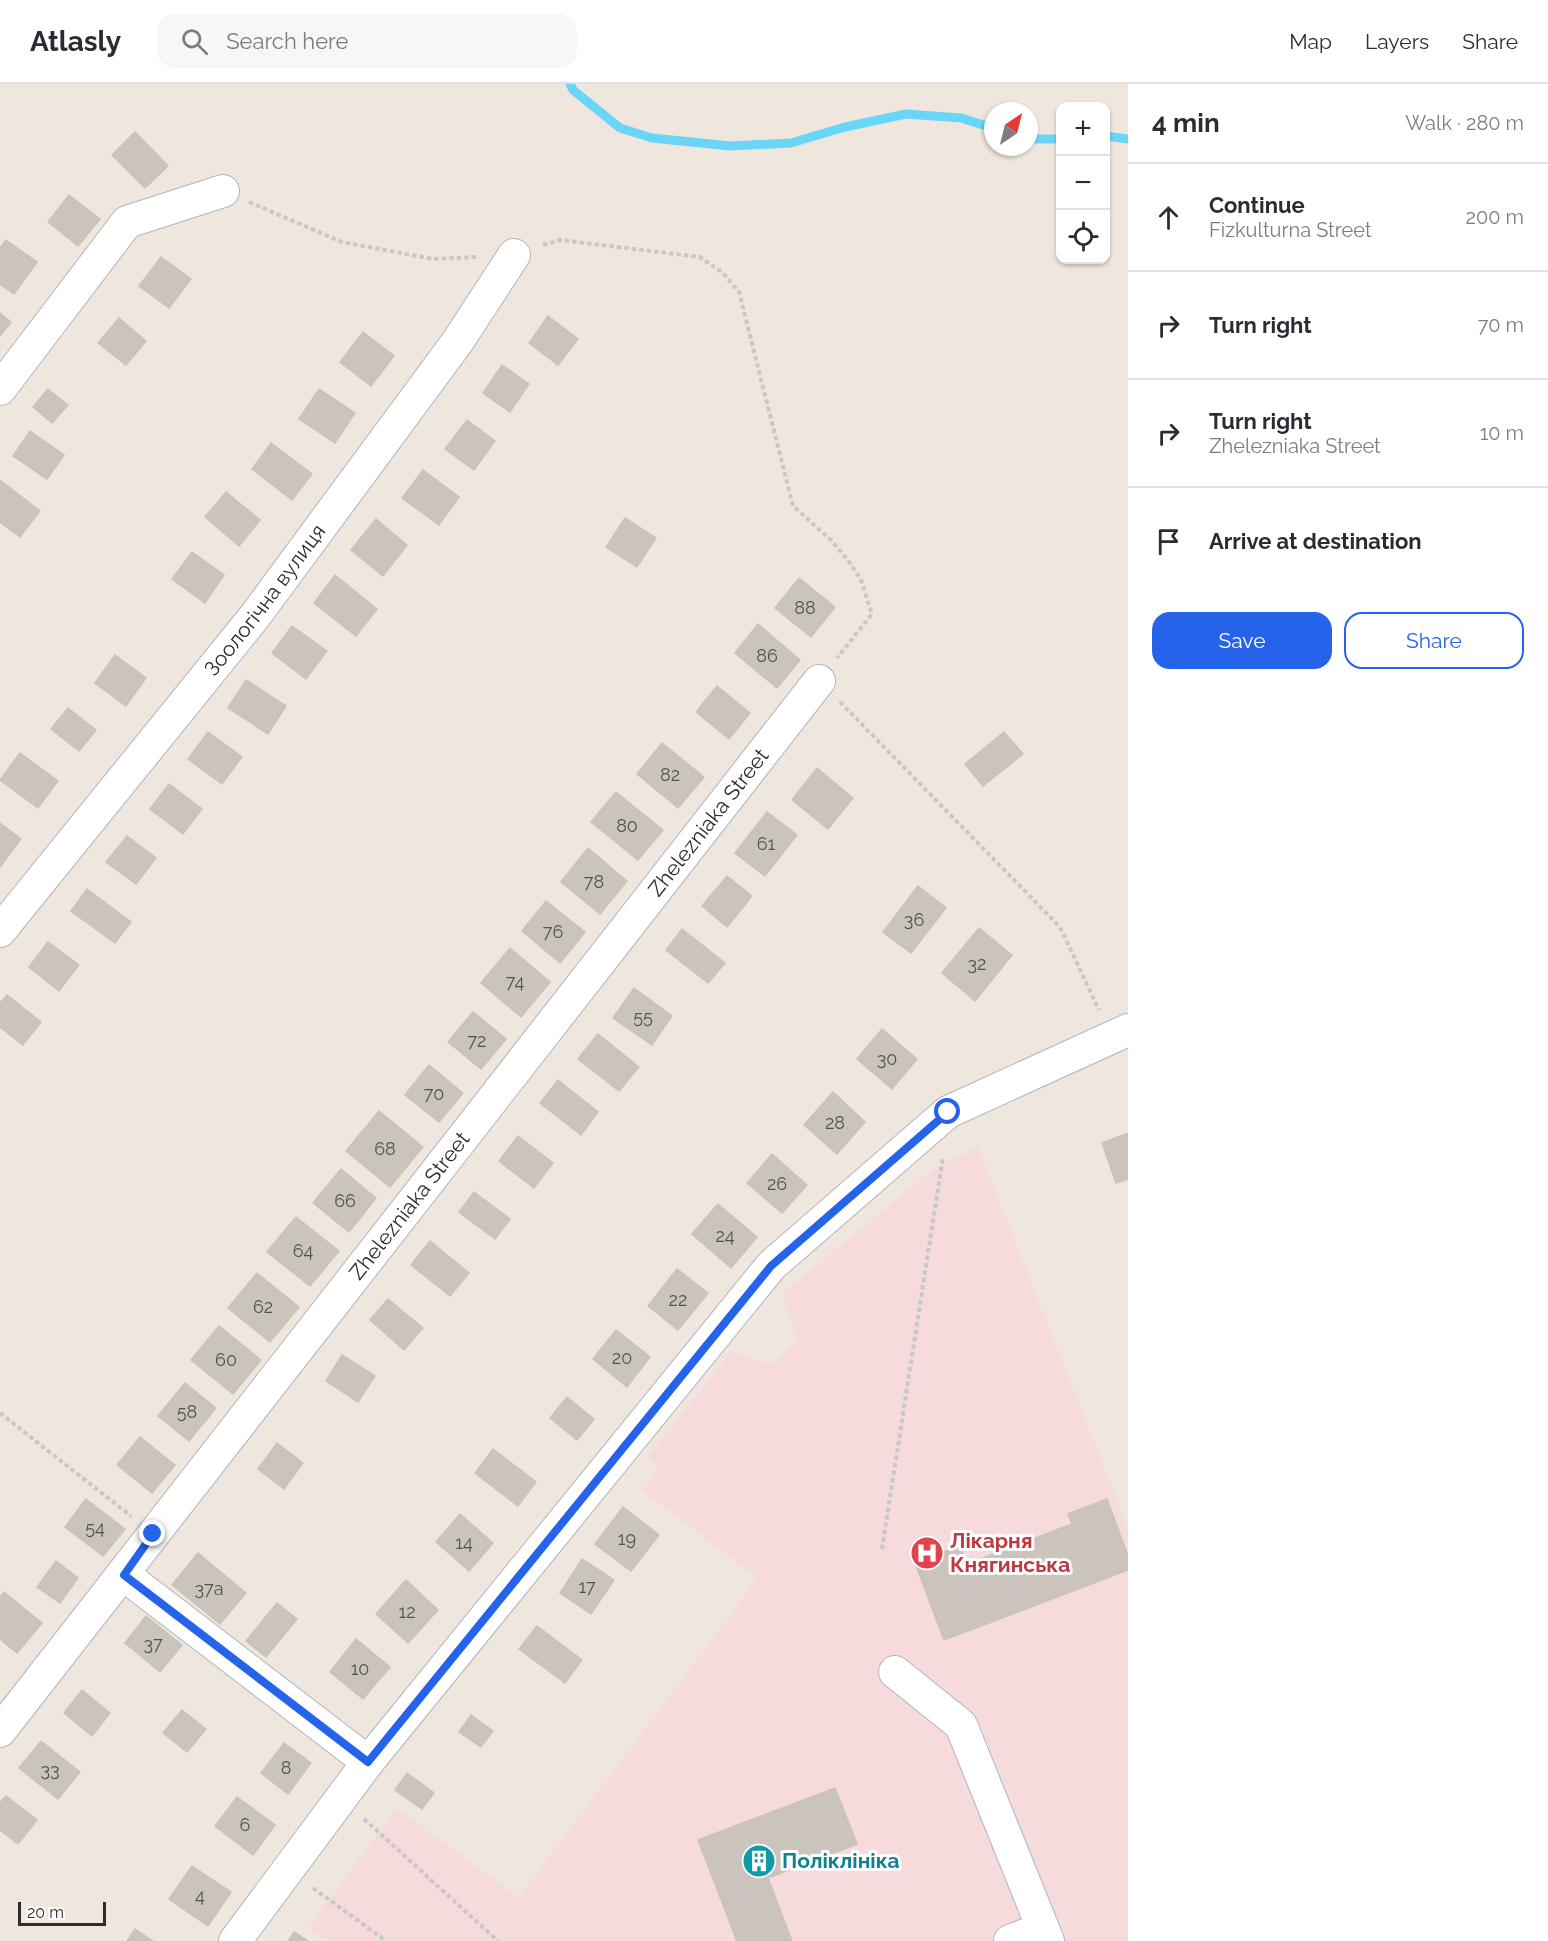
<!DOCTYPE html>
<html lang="en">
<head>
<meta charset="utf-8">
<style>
	body { margin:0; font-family:Raleway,sans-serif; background:#f7f7f7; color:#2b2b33 }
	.controls { position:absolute; right:18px; top:18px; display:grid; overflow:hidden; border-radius:12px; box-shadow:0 2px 4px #0004 }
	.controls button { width:54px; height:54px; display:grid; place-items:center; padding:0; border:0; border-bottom:2px solid #e1e1e2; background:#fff; color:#2b2b33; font:30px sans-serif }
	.compass { position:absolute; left:984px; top:18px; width:54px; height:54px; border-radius:50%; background:#fff; box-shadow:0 2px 4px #0004; rotate:35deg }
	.scale { position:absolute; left:18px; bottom:15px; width:88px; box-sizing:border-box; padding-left:6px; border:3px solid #2c2c2c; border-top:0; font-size:16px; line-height:21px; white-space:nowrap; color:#2c2c2c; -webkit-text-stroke:4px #fff; paint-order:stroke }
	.stop { position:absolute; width:18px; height:18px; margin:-14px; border:4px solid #2563eb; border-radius:50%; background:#fff }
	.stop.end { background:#2563eb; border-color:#fff; box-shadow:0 2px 6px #0008 }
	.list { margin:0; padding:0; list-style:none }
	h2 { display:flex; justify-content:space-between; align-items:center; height:78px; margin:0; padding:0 24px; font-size:26px }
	h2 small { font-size:20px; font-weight:400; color:#7c7c81 }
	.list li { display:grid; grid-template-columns:39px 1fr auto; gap:18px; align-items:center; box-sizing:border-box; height:108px; padding:0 24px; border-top:2px solid #e1e1e2 }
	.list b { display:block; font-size:22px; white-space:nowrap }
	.list p { margin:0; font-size:20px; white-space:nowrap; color:#7c7c81 }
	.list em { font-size:20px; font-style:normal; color:#7c7c81 }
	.actions { display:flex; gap:12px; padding:18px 24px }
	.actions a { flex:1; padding:14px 0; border:2px solid #2563eb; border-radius:18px; text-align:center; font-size:21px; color:#2563eb }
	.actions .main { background:#2563eb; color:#fff }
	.icon { flex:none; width:33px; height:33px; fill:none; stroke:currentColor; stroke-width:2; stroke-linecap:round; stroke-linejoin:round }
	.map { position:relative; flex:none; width:1128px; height:1857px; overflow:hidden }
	header { display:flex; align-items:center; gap:36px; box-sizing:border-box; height:84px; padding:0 30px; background:#fff; border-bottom:2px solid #e1e1e2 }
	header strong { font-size:28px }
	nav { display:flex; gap:33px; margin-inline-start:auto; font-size:21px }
	.search { width:420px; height:54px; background:#f7f7f7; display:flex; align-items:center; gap:15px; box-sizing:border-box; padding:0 21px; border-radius:18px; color:#7c7c81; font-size:22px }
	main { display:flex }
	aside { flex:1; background:#fff }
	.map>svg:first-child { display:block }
	.medical { fill:#f6dadc }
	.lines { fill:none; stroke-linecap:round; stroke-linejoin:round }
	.stream { stroke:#69d6f8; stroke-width:9 }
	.building { fill:#cac4bd; stroke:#cac3b6; stroke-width:1.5 }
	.minor-casing { stroke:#b1b4c1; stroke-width:34 }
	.path { stroke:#c8c8c8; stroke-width:4; stroke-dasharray:4.5 3; stroke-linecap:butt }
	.minor { stroke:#fff; stroke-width:32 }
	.route { stroke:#2563eb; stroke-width:8 }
	.labels { text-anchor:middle; stroke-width:6; stroke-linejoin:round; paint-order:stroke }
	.number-label { font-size:18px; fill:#545250 }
	.street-label { font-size:21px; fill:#2c2c2c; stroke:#fff }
	.health-label { font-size:21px; font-weight:bold; fill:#be3a42; stroke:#fff; text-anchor:start }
	.culture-label { font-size:21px; font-weight:bold; fill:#0d838f; stroke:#fff; text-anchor:start }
</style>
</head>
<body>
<header>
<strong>Atlasly</strong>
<div class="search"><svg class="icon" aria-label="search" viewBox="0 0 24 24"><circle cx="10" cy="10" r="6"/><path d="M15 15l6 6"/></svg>Search here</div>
<nav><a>Map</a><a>Layers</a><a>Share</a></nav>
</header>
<main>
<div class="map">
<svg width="1128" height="1857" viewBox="0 0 1128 1857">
	<rect width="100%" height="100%" fill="#efe7dd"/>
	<path class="medical" d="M978,1063L1128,1444V1857H326L308,1844L397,1724L519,1814L758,1494L642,1406L659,1384L648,1373L732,1267L772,1281L798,1255L783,1209L934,1085Z"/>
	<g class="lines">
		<path class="stream" d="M570,0L573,6L620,44L652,54L730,62L791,59L845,43L906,30L961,34L993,44
			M1106,52L1128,55
			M1029,55H1060"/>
	</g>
	<path class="building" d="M135,48L168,82L145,104L112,71Z
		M69,111L100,135L78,162L48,138Z
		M6,156L37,178L14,210L0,200V164Z
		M161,173L191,195L169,224L139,202Z
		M0,229L11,238L0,252Z
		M548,232L578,255L558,281L529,259Z
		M119,234L146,257L126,281L98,259Z
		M363,248L394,272L371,302L340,278Z
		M502,281L529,300L510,328L483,309Z
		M48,305L68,321L52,339L33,323Z
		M319,305L355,329L335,359L299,335Z
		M467,336L495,357L474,386L445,365Z
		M30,347L64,371L47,395L13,372Z
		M271,359L312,390L292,416L252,385Z
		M423,386L459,413L439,441L402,414Z
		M0,396L40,427L20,453L0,438Z
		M226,408L260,436L239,462L205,433Z
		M625,434L656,454L637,483L606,463Z
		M376,435L407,461L383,492L351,466Z
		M192,468L224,491L205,519L172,495Z
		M335,491L377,525L356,552L314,519Z
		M799,494L835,523L811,553L775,524Z
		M758,540L800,576L777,604L735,569Z
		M292,542L327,567L306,595L272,569Z
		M115,571L146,594L126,622L95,599Z
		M246,596L286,622L268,650L228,624Z
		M717,602L750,629L729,655L696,628Z
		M68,624L96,646L79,667L51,645Z
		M208,648L242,673L222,700L188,675Z
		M1004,648L1023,670L983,702L965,680Z
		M662,659L704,693L678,724L637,690Z
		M20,669L58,697L38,724L0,696Z
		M817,684L853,714L828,745L792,716Z
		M169,700L202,725L183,750L150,725Z
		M616,708L663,746L638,776L591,738Z
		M767,728L797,751L765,792L735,769Z
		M0,739L21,755L0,783Z
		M127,752L156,774L136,800L106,778Z
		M588,764L627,797L600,830L561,798Z
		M727,792L752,812L727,843L702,822Z
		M918,802L946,824L911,869L883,848Z
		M87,805L131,838L115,859L71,827Z
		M546,817L585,848L560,879L522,847Z
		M979,844L1012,871L975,917L942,889Z
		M682,845L725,879L708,899L666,866Z
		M48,858L79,881L59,907L29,883Z
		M510,864L550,898L521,933L481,899Z
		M634,904L672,932L652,961L613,934Z
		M7,911L41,938L23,961L0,943V919Z
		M473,928L506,955L481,985L448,958Z
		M882,945L917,975L892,1005L857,975Z
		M598,950L639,983L619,1007L578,975Z
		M429,981L463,1009L439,1038L405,1011Z
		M558,996L598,1028L581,1051L540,1019Z
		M833,1008L865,1038L837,1070L804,1041Z
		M379,1027L423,1063L390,1103L346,1067Z
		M1128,1049V1095L1116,1099L1102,1059Z
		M518,1052L553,1079L534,1104L499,1077Z
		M772,1070L807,1101L782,1129L747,1099Z
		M341,1085L376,1114L349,1148L313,1119Z
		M474,1108L510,1135L495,1155L459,1128Z
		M718,1120L757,1153L731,1184L692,1150Z
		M296,1133L339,1167L310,1202L267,1168Z
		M430,1157L469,1189L450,1212L411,1181Z
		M677,1185L708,1209L678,1246L648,1222Z
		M257,1189L299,1223L270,1258L228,1224Z
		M388,1215L423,1244L404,1266L370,1236Z
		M219,1242L261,1276L233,1310L191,1276Z
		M616,1246L650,1273L627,1303L593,1275Z
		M342,1271L375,1292L358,1318L326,1297Z
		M185,1299L216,1324L189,1357L158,1332Z
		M567,1313L594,1335L577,1356L550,1334Z
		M140,1353L175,1381L152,1409L117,1381Z
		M277,1359L303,1379L284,1405L258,1385Z
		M493,1365L536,1398L518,1422L475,1389Z
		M86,1415L125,1445L103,1472L65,1443Z
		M1107,1415L1128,1472V1486L944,1556L915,1479L960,1462L967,1480L1072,1440L1068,1430Z
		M623,1423L659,1451L631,1487L595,1460Z
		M460,1430L493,1459L469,1487L436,1458Z
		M198,1469L246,1509L220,1540L172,1501Z
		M582,1475L614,1496L591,1530L560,1509Z
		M56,1477L78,1494L60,1519L37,1503Z
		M406,1496L438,1526L408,1559L376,1530Z
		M4,1508L42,1539L17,1569L0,1555V1513Z
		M277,1519L297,1535L266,1573L246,1557Z
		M146,1532L182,1561L160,1588L125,1559Z
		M537,1542L582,1576L565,1599L519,1565Z
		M356,1555L390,1583L363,1615L330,1588Z
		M82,1606L110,1629L92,1652L64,1629Z
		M182,1626L206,1645L187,1668L163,1649Z
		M471,1631L493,1647L481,1663L459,1648Z
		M41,1657L80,1688L58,1715L19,1684Z
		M284,1659L311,1679L288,1710L261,1689Z
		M407,1689L434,1709L422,1725L395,1706Z
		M835,1704L857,1760L768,1794L792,1857H737L698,1756Z
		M6,1712L37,1736L18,1760L0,1746V1719Z
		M237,1713L275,1741L253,1771L215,1742Z
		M192,1782L231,1808L208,1842L169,1815Z
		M135,1845L153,1857H127Z
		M294,1848L308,1857H288Z"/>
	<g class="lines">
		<g class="minor-casing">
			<g id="minor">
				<path d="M0,305L127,138L223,107"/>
				<path id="s1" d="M0,847L255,532L458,257L514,171"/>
				<path d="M124,1491L368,1678"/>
				<path d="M895,1588L961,1641L1048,1857"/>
				<path id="s2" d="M0,1647L819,597"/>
				<path d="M235,1857L368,1678L771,1182L948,1028L1128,946"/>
				<path d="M1010,1857L1043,1844"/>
			</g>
		</g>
		<path class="path" d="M249,118L342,158L433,175L477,173
			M543,161L560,156L700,173L723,189L739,208L793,422L832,457L850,479L861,496L872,530L837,574
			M840,618L1060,843L1099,926
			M0,1329L131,1432
			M882,1465L943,1073
			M364,1735L498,1857
			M313,1804L386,1857"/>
		<use href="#minor" class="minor"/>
	</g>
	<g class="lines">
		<path class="route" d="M153,1450L124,1491L368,1678L771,1182L948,1028"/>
	</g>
	<defs>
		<g id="hospital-disc" transform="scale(1.725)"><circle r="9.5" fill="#e0444e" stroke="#fff"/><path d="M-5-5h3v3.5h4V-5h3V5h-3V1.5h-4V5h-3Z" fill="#fff"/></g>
		<g id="building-disc" transform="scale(1.725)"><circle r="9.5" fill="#0f9aa8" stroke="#fff"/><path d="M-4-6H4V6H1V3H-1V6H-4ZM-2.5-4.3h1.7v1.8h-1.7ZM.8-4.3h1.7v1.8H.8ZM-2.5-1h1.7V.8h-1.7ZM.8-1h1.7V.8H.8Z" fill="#fff"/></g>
	</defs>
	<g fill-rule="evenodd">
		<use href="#hospital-disc" x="927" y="1469"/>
		<use href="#building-disc" x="759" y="1777"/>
	</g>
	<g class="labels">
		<g class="number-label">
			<text x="805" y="530">88</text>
			<text x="767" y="578">86</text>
			<text x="670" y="697">82</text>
			<text x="627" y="748">80</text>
			<text x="766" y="766">61</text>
			<text x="594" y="804">78</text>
			<text x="914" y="842">36</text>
			<text x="553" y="854">76</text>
			<text x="977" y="886">32</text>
			<text x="515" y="904">74</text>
			<text x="643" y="939">55</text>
			<text x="477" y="963">72</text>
			<text x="887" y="981">30</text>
			<text x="434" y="1016">70</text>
			<text x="835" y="1045">28</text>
			<text x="385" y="1071">68</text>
			<text x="777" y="1106">26</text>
			<text x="345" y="1123">66</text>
			<text x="725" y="1158">24</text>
			<text x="303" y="1173">64</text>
			<text x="678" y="1222">22</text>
			<text x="263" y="1229">62</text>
			<text x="622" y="1280">20</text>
			<text x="226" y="1282">60</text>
			<text x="187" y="1334">58</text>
			<text x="95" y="1450">54</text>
			<text x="627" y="1461">19</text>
			<text x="464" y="1465">14</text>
			<text x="587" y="1509">17</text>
			<text x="209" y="1511">37а</text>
			<text x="407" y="1534">12</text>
			<text x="153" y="1566">37</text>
			<text x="360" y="1591">10</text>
			<text x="286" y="1690">8</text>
			<text x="50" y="1692">33</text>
			<text x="245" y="1747">6</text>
			<text x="200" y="1818">4</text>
		</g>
		<g class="street-label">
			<text dy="7" stroke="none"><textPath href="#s1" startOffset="424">Зоологічна вулиця</textPath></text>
			<text dy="7" stroke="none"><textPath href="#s2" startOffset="1152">Zhelezniaka Street</textPath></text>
			<text dy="7" stroke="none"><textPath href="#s2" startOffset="666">Zhelezniaka Street</textPath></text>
		</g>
		<g class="health-label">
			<text x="950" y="1464">Лікарня<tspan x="950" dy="24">Княгинська</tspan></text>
		</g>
		<g class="culture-label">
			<text x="782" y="1784">Поліклініка</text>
		</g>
	</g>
</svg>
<div class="controls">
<button>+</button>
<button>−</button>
<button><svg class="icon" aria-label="locate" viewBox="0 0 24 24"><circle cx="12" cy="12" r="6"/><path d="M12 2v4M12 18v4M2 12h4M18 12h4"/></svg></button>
</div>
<svg class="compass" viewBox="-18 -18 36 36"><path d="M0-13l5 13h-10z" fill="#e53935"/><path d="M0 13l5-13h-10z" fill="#7c7c81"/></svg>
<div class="scale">20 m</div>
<div class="stop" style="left:948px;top:1028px"></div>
<div class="stop end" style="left:153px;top:1450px"></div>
</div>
<aside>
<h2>4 min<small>Walk · 280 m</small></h2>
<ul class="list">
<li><svg class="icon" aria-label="ahead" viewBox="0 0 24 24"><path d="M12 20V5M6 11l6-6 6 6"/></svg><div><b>Continue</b><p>Fizkulturna Street</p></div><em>200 m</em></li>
<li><svg class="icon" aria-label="right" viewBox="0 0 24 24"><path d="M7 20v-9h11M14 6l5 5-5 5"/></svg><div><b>Turn right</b></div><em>70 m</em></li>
<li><svg class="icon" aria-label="right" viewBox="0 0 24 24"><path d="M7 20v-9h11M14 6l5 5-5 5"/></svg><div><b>Turn right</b><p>Zhelezniaka Street</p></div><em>10 m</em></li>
<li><svg class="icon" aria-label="arrive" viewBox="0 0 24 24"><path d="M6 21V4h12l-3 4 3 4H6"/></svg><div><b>Arrive at destination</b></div></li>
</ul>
<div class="actions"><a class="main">Save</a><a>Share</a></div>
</aside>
</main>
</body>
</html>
